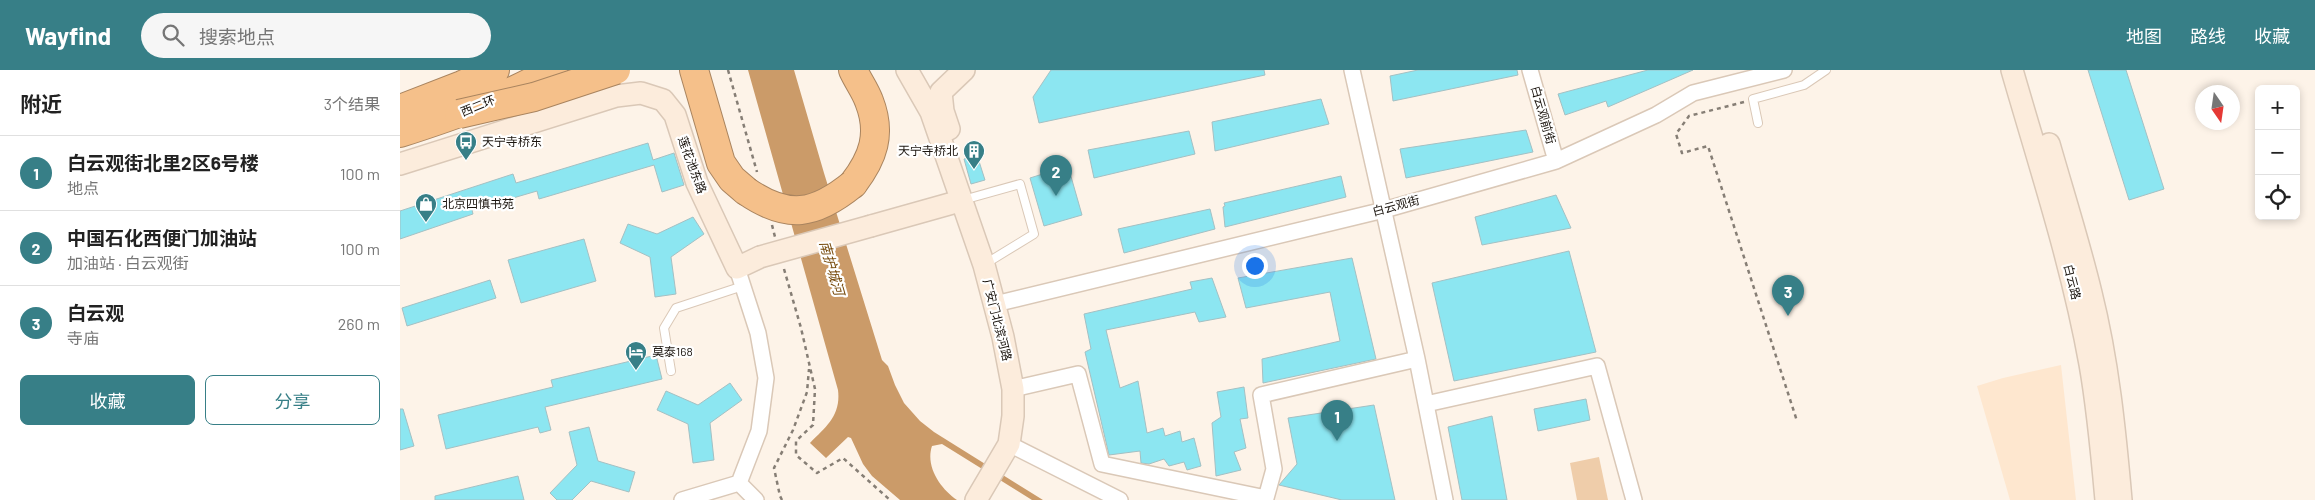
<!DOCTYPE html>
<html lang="zh">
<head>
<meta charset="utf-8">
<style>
	body { margin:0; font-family:Barlow,"Noto Sans SC",sans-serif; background:#f6f6f6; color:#222 }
	.controls { position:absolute; right:15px; top:15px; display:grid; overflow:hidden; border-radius:8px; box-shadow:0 2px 8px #0003 }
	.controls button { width:45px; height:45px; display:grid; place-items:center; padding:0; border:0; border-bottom:1px solid #e0e0e0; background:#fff; color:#222; font:25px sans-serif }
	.compass { position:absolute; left:1795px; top:15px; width:45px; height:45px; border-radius:50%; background:#fff; box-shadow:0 2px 8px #0003; rotate:167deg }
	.you { position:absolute; left:854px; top:195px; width:18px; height:18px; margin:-12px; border:4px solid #fff; border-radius:50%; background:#1a73e8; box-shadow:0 0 0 8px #1a73e833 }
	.badge { display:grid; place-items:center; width:32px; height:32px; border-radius:50%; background:#377f87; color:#fff; font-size:16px; font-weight:700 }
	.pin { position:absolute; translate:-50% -41px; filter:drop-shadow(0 1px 2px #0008) }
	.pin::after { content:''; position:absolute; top:26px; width:18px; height:15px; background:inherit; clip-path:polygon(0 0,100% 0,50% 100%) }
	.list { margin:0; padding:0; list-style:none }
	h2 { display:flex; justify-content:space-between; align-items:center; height:65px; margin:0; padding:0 20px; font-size:21px }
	h2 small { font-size:16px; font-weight:400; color:#767676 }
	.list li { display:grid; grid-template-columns:32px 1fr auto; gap:15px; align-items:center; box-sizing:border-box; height:75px; padding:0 20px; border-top:1px solid #e0e0e0 }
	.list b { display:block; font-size:19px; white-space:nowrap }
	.list p { margin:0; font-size:16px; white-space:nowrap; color:#767676 }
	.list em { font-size:16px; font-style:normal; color:#767676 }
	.actions { display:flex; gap:10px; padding:15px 20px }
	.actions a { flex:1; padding:11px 0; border:1px solid #377f87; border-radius:8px; text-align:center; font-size:18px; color:#377f87 }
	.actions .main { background:#377f87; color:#fff }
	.icon { flex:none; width:28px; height:28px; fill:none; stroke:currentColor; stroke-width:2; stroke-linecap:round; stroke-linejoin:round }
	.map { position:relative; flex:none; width:1915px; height:430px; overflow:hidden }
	header { display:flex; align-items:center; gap:30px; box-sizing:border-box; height:70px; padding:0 25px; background:#377f87; color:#fff }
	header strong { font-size:24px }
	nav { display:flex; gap:28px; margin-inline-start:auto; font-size:18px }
	.search { width:350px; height:45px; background:#f6f6f6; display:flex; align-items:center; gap:12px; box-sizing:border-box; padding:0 18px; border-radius:28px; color:#767676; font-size:19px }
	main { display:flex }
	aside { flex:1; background:#fff }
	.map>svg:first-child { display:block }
	.built { fill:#fee7cf }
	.green { fill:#efcdaa }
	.water { fill:#cb9b69 }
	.building { fill:#8ce6f1; stroke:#a4c0c3 }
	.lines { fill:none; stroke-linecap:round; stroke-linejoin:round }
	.lane-casing { stroke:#dac8b7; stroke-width:10 }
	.street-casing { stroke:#dac8b7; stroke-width:18 }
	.secondary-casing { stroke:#dac8b7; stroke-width:24 }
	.highway-casing { stroke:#a9845f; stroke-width:30 }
	.path { stroke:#867e75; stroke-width:2.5; stroke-dasharray:4 4; stroke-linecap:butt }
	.lane { stroke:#fff; stroke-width:8 }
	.street { stroke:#fff; stroke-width:15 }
	.secondary { stroke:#fcecdc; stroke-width:21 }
	.highway { stroke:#f5c08a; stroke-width:28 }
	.secondary-bridge-casing { stroke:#dac8b7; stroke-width:24; stroke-linecap:butt }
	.highway-bridge-casing { stroke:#a9845f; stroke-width:30; stroke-linecap:butt }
	.secondary-bridge { stroke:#fcecdc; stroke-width:21 }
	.highway-bridge { stroke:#f5c08a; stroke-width:28 }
	.labels { text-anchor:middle; stroke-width:4.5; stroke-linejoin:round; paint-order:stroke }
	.street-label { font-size:12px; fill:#1b150f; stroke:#fff }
	.poi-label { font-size:12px; fill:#1b150f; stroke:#fff; text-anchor:start }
	.water-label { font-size:14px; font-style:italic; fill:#76490a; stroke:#fff }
</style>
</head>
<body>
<header>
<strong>Wayfind</strong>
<div class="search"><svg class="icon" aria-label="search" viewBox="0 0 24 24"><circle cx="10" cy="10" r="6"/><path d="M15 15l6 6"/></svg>搜索地点</div>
<nav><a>地图</a><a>路线</a><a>收藏</a></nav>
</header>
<main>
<aside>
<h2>附近<small>3个结果</small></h2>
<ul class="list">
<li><span class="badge">1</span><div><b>白云观街北里2区6号楼</b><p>地点</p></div><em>100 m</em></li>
<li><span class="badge">2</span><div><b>中国石化西便门加油站</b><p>加油站 · 白云观街</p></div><em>100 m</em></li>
<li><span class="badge">3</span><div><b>白云观</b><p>寺庙</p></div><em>260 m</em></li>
</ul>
<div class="actions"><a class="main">收藏</a><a>分享</a></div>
</aside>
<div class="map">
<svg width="1915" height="430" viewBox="0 0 1915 430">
	<rect width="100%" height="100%" fill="#fdf3e8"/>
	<path class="built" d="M1661,295L1676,430H1610L1577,316L1603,308Z"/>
	<path class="green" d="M1199,387L1208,430H1177L1170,393Z"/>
	<path class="water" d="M348,0H394L424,103L482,290L488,296L495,315L504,333L520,351L534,362L643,430H632L542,374L532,376C525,397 541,419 557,430H500L472,406L463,394L451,368L448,367L426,388L410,373C427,356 441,345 438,320Z"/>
	<path class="building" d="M651,0H864L865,5L639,53L633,27Z
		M1018,0H1117L1118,5L993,31L990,6Z
		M1248,0H1293L1208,37L1206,31L1165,45L1158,24Z
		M1688,0H1726L1764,119L1729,130Z
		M921,29L929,54L815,81L812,52Z
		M1126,60L1133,82L1006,108L1000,79Z
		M789,61L795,84L694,108L688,80Z
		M248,73L253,90L274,83L284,115L262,122L254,95L139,129L137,121L72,140L73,144L0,169V141L113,104L116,113Z
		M577,85L585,110L571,114L564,89Z
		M668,96L682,145L644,156L630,108Z
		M941,106L946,127L825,157L823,137L825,136L824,133Z
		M1156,125L1171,158L1082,175L1075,147Z
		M810,139L815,159L724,183L718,159Z
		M293,147L304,164L271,187L276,224L255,227L250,187L220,173L228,154L257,164Z
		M184,169L196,211L121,233L108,190Z
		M1169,181L1196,282L1054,311L1032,213Z
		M952,188L976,289L863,313L862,289L940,271L930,222L846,238L838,208Z
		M812,208L826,247L799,252L795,242L706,260L720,318L738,311L747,363L763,358L765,366L780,361L782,372L794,368L801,396L787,400L784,392L769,396L764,389L749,394L741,393L740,381L709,385L685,282L691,279L684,244L792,219L790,212Z
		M90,210L96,228L7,256L2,238Z
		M256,285L262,309L145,337L151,360L140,363L138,357L46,379L38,345L153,317L151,310Z
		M330,313L342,330L310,353L314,390L293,393L288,354L257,340L266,321L298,335Z
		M844,317L848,348L840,349L846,378L834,382L841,400L816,406L812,353L821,347L817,322Z
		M1186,329L1190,350L1138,361L1134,339Z
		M974,335L995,430H942L879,415L897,394L888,348Z
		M0,339H3L14,376L0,380Z
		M1092,346L1107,430H1062L1048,357Z
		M189,357L198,391L235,402L229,422L191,411L172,430H157L150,423L177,395L169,362Z
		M118,406L124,430H35V426Z"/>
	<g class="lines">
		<g class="lane-casing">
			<path id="lane" d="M1358,53L1353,29L1404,15L1426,0
				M563,130L620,114L634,164L585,194
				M271,301L264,258L276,238L343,216"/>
		</g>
		<g class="street-casing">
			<path id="street" d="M952,0L1017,289L1045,430
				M1130,0L1156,91
				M337,198L358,263L366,308L359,361L339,413
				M595,234L984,140L1156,91L1256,45L1293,23L1384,0
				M613,319L678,304L702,394L866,428L874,399L861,325L1017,289
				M1026,334L1197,296L1234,430
				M609,374L720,430
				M339,413L356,430
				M282,430L339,413"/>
		</g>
		<g class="secondary-casing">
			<path id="secondary" d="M507,0L531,42L584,195L603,267L613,319V346L609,374L576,430
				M1612,0C1640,97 1672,194 1690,294C1698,339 1702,385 1706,430
				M549,59L543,41L541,22L564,0
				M1649,74C1663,123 1679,173 1691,223C1708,291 1715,361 1721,430
				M0,94L216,26L241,23L263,30L275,45L297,113L337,198L360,187
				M471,156L560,131"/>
		</g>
		<g class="highway-casing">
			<path id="highway" d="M294,0L321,93L332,109L346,121
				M0,39L62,15L95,0
				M0,63C53,46 105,28 153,0
				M453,114C473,88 482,64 469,31C465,20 458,11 453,0"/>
		</g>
		<path class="path" d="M328,0L357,102
			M1344,32L1289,46L1276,64L1282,83L1308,76L1397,351
			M372,155L375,167
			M384,199L401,258L415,319L413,355L396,371V385L417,403L443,388L490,430
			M382,430L380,426L374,398L393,360L407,322L409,299"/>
		<use href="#lane" class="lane"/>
		<use href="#street" class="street"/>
		<use href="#secondary" class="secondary"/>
		<use href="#highway" class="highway"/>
		<g class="secondary-bridge-casing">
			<path id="secondary-bridge" d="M360,187L471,156"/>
		</g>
		<g class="highway-bridge-casing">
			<path id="highway-bridge" d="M59,44L134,27L216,0
				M346,121C388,150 415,145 453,114"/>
		</g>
		<use href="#secondary-bridge" class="secondary-bridge"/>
		<use href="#highway-bridge" class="highway-bridge"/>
	</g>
	<defs>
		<g id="bus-pin" transform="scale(1.125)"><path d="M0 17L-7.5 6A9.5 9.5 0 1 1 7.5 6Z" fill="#377f87" stroke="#fff"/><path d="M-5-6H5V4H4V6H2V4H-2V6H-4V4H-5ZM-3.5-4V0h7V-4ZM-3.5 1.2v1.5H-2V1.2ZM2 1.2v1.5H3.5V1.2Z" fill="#fff"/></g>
		<g id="building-pin" transform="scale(1.125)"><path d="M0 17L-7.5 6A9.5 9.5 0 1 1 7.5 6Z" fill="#377f87" stroke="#fff"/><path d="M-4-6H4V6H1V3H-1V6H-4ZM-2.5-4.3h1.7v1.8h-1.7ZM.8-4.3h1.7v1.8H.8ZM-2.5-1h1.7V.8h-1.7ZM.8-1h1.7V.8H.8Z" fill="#fff"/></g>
		<g id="shop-pin" transform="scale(1.125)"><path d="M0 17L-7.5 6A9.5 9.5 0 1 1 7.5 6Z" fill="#377f87" stroke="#fff"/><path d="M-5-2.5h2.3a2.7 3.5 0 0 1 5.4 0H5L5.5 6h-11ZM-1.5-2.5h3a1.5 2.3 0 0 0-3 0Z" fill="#fff"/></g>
		<g id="hotel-pin" transform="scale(1.125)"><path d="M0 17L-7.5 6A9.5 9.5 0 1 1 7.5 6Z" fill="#377f87" stroke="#fff"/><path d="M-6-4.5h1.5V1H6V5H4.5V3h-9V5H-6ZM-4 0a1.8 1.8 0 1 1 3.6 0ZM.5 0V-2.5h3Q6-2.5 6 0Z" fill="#fff"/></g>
	</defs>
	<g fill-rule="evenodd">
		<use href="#bus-pin" x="66" y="72"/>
		<use href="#building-pin" x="574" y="81"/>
		<use href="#shop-pin" x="26" y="134"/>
		<use href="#hotel-pin" x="236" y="282"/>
	</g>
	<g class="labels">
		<g class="street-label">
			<text transform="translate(78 36) rotate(-22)" y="4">西二环</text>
			<text transform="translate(1143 45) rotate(74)" y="4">白云观前街</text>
			<text transform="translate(292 95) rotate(70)" y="4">莲花池东路</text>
			<text transform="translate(996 136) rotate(-15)" y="4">白云观街</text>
			<text transform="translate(1672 212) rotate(76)" y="4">白云路</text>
			<text transform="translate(597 250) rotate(76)" y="4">广安门北滨河路</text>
		</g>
		<g class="poi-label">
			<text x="82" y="76">天宁寺桥东</text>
			<text x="558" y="85" text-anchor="end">天宁寺桥北</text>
			<text x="42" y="138">北京四慎书苑</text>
			<text x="252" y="286">莫泰168</text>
		</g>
		<g class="water-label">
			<text transform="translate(432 198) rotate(74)" y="5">南护城河</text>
		</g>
	</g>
</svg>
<div class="controls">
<button>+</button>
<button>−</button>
<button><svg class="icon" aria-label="locate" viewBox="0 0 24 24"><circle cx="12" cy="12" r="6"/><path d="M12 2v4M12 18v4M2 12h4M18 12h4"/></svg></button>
</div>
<svg class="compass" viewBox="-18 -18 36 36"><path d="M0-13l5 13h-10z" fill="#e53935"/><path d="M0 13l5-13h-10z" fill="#767676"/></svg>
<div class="you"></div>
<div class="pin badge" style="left:937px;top:371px">1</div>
<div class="pin badge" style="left:656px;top:126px">2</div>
<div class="pin badge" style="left:1388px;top:246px">3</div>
</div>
</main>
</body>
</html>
